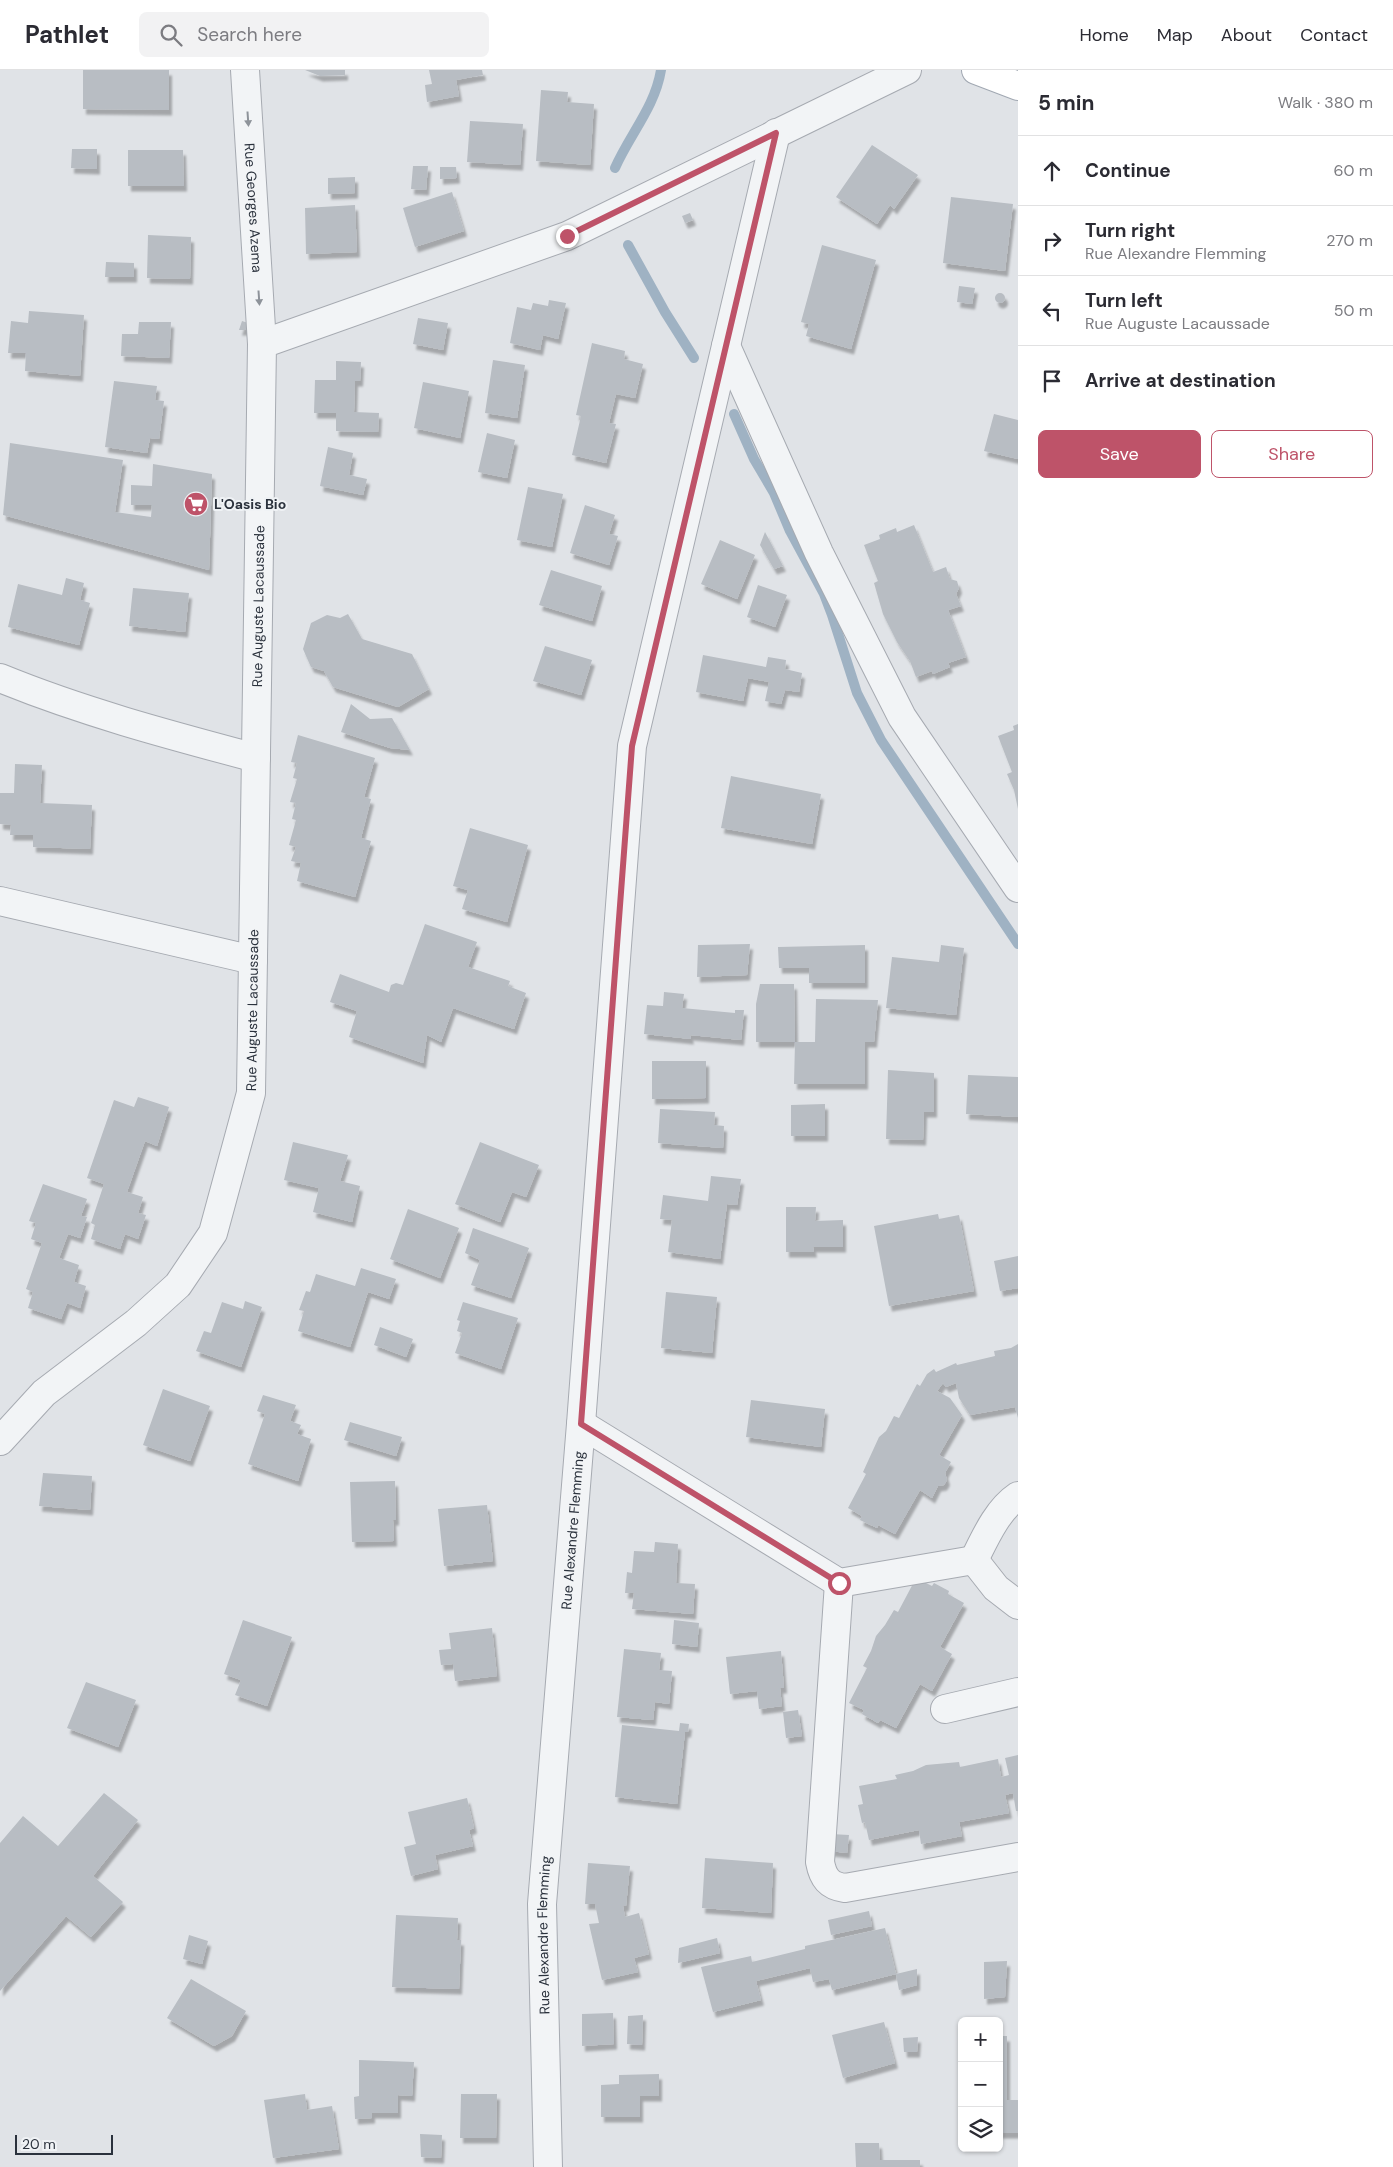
<!DOCTYPE html>
<html lang="en">
<head>
<meta charset="utf-8">
<style>
	body { margin:0; font-family:"DM Sans",sans-serif; background:#f2f2f3; color:#2b2b33 }
	.controls { position:absolute; right:15px; bottom:15px; display:grid; overflow:hidden; border-radius:8px; box-shadow:0 1px 4px #0004 }
	.controls button { width:45px; height:45px; display:grid; place-items:center; padding:0; border:0; border-bottom:1px solid #e1e1e2; background:#fff; color:#2b2b33; font:25px sans-serif }
	.scale { position:absolute; left:15px; bottom:12px; width:98px; box-sizing:border-box; padding-left:5px; border:2px solid #2b323d; border-top:0; font-size:14px; line-height:18px; white-space:nowrap; color:#2b323d; -webkit-text-stroke:4px #eff2f5; paint-order:stroke }
	.stop { position:absolute; width:15px; height:15px; margin:-11px; border:4px solid #be5369; border-radius:50%; background:#fff }
	.stop.end { background:#be5369; border-color:#fff; box-shadow:0 1px 5px #0008 }
	.list { margin:0; padding:0; list-style:none }
	h2 { display:flex; justify-content:space-between; align-items:center; height:65px; margin:0; padding:0 20px; font-size:21px }
	h2 small { font-size:16px; font-weight:400; color:#7c7c81 }
	.list li { display:grid; grid-template-columns:32px 1fr auto; gap:15px; align-items:center; box-sizing:border-box; height:70px; padding:0 20px; border-top:1px solid #e1e1e2 }
	.list b { display:block; font-size:19px; white-space:nowrap }
	.list p { margin:0; font-size:16px; white-space:nowrap; color:#7c7c81 }
	.list em { font-size:16px; font-style:normal; color:#7c7c81 }
	.actions { display:flex; gap:10px; padding:15px 20px }
	.actions a { flex:1; padding:11px 0; border:1px solid #be5369; border-radius:8px; text-align:center; font-size:18px; color:#be5369 }
	.actions .main { background:#be5369; color:#fff }
	.icon { flex:none; width:28px; height:28px; fill:none; stroke:currentColor; stroke-width:2; stroke-linecap:round; stroke-linejoin:round }
	.map { position:relative; flex:none; width:1018px; height:2097px; overflow:hidden }
	header { display:flex; align-items:center; gap:30px; box-sizing:border-box; height:70px; padding:0 25px; background:#fff; border-bottom:1px solid #e1e1e2 }
	header strong { font-size:24px }
	nav { display:flex; gap:28px; margin-inline-start:auto; font-size:18px }
	.search { width:350px; height:45px; background:#f2f2f3; display:flex; align-items:center; gap:12px; box-sizing:border-box; padding:0 18px; border-radius:8px; color:#7c7c81; font-size:19px }
	main { display:flex }
	aside { flex:1; background:#fff }
	.map>svg:first-child { display:block }
	.lines { fill:none; stroke-linecap:round; stroke-linejoin:round }
	.stream { stroke:#9fb2c3; stroke-width:10 }
	.building { fill:#b8bdc3; filter:url(#shadow) }
	.minor-casing { stroke:#a6aab1; stroke-width:30 }
	.major-casing { stroke:#a1a8b2; stroke-width:30 }
	.minor { stroke:#f2f4f6; stroke-width:28 }
	.major { stroke:#fff; stroke-width:28 }
	.oneway { fill:#8e939a }
	.route { stroke:#be5369; stroke-width:6 }
	.labels { text-anchor:middle; stroke-width:4; stroke-linejoin:round; paint-order:stroke }
	.street-label { font-size:14px; fill:#2b323d; stroke:#eff2f5 }
	.poi-label { font-size:14px; font-weight:bold; fill:#2b323d; stroke:#eff2f5; text-anchor:start }
</style>
</head>
<body>
<header>
<strong>Pathlet</strong>
<div class="search"><svg class="icon" aria-label="search" viewBox="0 0 24 24"><circle cx="10" cy="10" r="6"/><path d="M15 15l6 6"/></svg>Search here</div>
<nav><a>Home</a><a>Map</a><a>About</a><a>Contact</a></nav>
</header>
<main>
<div class="map">
<svg width="1018" height="2097" viewBox="0 0 1018 2097">
	<defs>
		<filter id="shadow"><feDropShadow dx="3" dy="5.5" stdDeviation="1" flood-color="#0004"/></filter>
	</defs>
	<rect width="100%" height="100%" fill="#e0e3e7"/>
	<g class="lines">
		<path class="stream" d="M615,98C630,64 655,37 661,0
			M628,175L665,242L694,288
			M734,344L754,389L774,423L790,461L824,524L832,545L857,623L881,670L1018,874"/>
	</g>
	<path class="building" d="M83,0H169V40L83,39Z
		M305,0H345V5L320,6Z
		M429,0H482L483,5L456,10L459,26L427,32L425,15L432,14Z
		M541,20L568,22L567,32L594,34L590,95L536,91Z
		M470,51L523,54L520,95L467,92Z
		M872,75L918,105L894,139L890,135L877,154L836,127Z
		M72,79H97V99L71,98Z
		M128,80H183L184,116H128Z
		M413,96H428L426,120L411,119Z
		M440,97H456L457,108L440,109Z
		M355,107V123L328,124V108Z
		M452,122L464,161L415,177L403,138Z
		M951,127L1013,134L1005,201L943,193Z
		M355,135L357,182L306,184L305,138Z
		M690,143L693,150L685,153L682,146Z
		M148,165L191,167L190,209L147,208Z
		M822,175L876,190L851,279L806,266L809,254L801,252Z
		M106,192L134,193V207H105Z
		M959,216L975,218L972,234L957,232Z
		M995 228a5 5 0 1 1 10 0a5 5 0 1 1-10 0Z
		M549,230L566,233L558,269L543,265L540,280L510,273L517,237L531,240L533,233L548,236Z
		M29,241L84,245L80,306L25,301L26,283H8L11,251L28,253Z
		M418,248L448,253L443,280L413,274Z
		M242,251L248,253L247,260H239Z
		M139,252H171L169,288L121,286L122,264H138Z
		M592,273L625,281L624,289L643,294L635,328L616,324L609,353L616,354L606,393L572,385L581,346L576,345Z
		M493,290L525,295L517,348L485,343Z
		M336,291L361,292L360,311H355L354,342L379,343L378,362L336,361V343H314L315,310H336Z
		M114,311L157,316L155,330L164,331L159,369L150,368L147,383L105,377Z
		M423,312L469,321L460,368L414,358Z
		M994,344L1018,350V389L984,381Z
		M487,363L515,370L507,408L478,402Z
		M10,373L123,390L115,442L151,447L152,435H131V415L152,416L153,394L212,404L209,500L3,445Z
		M328,377L353,383L349,405L367,409L363,425L320,416Z
		M528,417L563,424L552,477L517,470Z
		M585,435L615,445L609,464L618,466L609,495L570,483Z
		M914,455L933,502L946,497L950,509L957,511L959,518L956,524L961,536L948,540L966,587L948,593L950,597L933,604L932,601L916,607L910,591L897,572L883,544L874,513L878,511L864,475L880,469L879,465L896,458L897,462Z
		M765,462L783,496L774,499L760,475Z
		M720,470L755,485L737,529L701,514Z
		M551,500L602,516L592,551L539,535Z
		M66,508L84,513L80,530L90,533L79,575L8,557L18,514L62,525Z
		M758,515L787,525L775,557L747,547Z
		M133,518L189,523L185,562L129,556Z
		M348,544L362,569L412,584L429,619L398,637L333,617L324,601L311,597L303,579L311,553L327,545L340,548Z
		M545,576L592,590L581,625L533,611Z
		M703,585L766,597L768,587L786,590L785,599L802,603L799,622L785,620L781,634L765,631L769,612L748,608L743,631L696,622Z
		M351,634L370,649L392,648L410,680L390,678L341,662Z
		M1018,654V739L1014,720L1007,704L1012,702L998,666L1014,660L1013,656Z
		M298,665L375,688L364,727L371,729L361,768L371,771L355,827L297,811L301,793L291,791L296,777L289,775L296,750L292,749L296,733L290,732L297,709L293,708L297,693L291,692Z
		M15,694L42,695L40,733L92,735L90,779L33,777V765H10L11,755L0,754V723H14Z
		M731,706L821,724L812,774L721,758Z
		M470,758L528,775L507,852L462,839L468,820L453,816Z
		M425,854L477,872L468,897L510,911L508,916L526,923L514,959L453,938L441,972L427,965L423,993L349,967L357,941L330,932L340,904L389,922L391,915L396,913L403,915Z
		M750,874L747,905L697,907L698,875Z
		M865,875V913H809V898H779L778,877Z
		M941,875L964,878L956,945L886,938L892,887L939,892Z
		M760,914H794L795,972H756V934Z
		M664,922L684,924L682,938L735,943V940H744L741,970L690,965L691,969L644,964L647,935L663,936Z
		M816,929L878,930L874,972H865V1014H794L795,972H815Z
		M652,991H706V1028L652,1029Z
		M888,1000L934,1003V1042H924L923,1070L886,1069Z
		M968,1005L1018,1007V1047L966,1044Z
		M138,1027L169,1037L157,1076L145,1071L127,1122L143,1127L138,1143L146,1145L138,1169L125,1164L120,1179L91,1169L95,1155L91,1153L104,1114L87,1108L114,1030L134,1037Z
		M825,1034V1066H791V1035Z
		M660,1039L715,1042L714,1055L724,1056L723,1078L658,1073Z
		M293,1072L348,1085L340,1111L360,1116L352,1152L313,1142L319,1118L284,1110Z
		M480,1072L539,1095L526,1127L512,1122L500,1152L455,1134Z
		M711,1106L741,1109L737,1135L727,1134L720,1189L668,1182L672,1150L660,1149L663,1125L708,1131Z
		M43,1114L87,1129L81,1146L87,1147L80,1168L68,1164L59,1188L79,1195L74,1212L86,1216L80,1238L67,1233L61,1249L28,1238L33,1222L26,1219L42,1173L31,1169L36,1153L29,1151Z
		M786,1137H816L815,1151L843,1150V1177H813L814,1182H786Z
		M408,1139L459,1158L440,1208L390,1189Z
		M938,1144L939,1149L959,1145L974,1221L889,1236L874,1156Z
		M473,1158L529,1178L511,1228L471,1215L480,1190L465,1183Z
		M1018,1186V1218L1000,1221L994,1191Z
		M361,1198L396,1209L389,1229L368,1222L350,1277L298,1261L304,1241L299,1240L306,1221L310,1222L316,1204L355,1216Z
		M666,1222L717,1227L712,1283L661,1278Z
		M245,1231L262,1237L241,1297L196,1281L204,1261L211,1263L222,1232L243,1239Z
		M463,1232L518,1248L501,1299L455,1283L462,1263L457,1261L460,1251L457,1250Z
		M380,1257L413,1269L406,1287L374,1275Z
		M1018,1274V1348L1015,1337L970,1345L959,1328L956,1313L946,1317L943,1313L937,1321L950,1328L962,1345L939,1385L951,1392L945,1403L947,1410L944,1415L938,1416L932,1428L920,1420L895,1464L878,1455L877,1458L860,1450L862,1446L848,1438L866,1404L863,1402L879,1367L886,1361L894,1346L899,1348L917,1314L920,1316L927,1304L934,1299L936,1302L956,1293L957,1295L995,1286L994,1281L1011,1278Z
		M163,1319L210,1336L190,1391L143,1375Z
		M263,1325L296,1335L290,1351L301,1355L297,1364L311,1369L298,1411L248,1394L265,1344L257,1341Z
		M751,1330L825,1339L821,1377L746,1367Z
		M350,1352L402,1367L396,1386L344,1370Z
		M43,1403L92,1406L90,1440L39,1436Z
		M395,1411L396,1450H393L394,1471L352,1472L350,1412Z
		M487,1435L493,1491L444,1496L438,1439Z
		M655,1472L678,1474L676,1513L695,1514L693,1544L632,1539L634,1523H625L627,1502L632,1503L634,1481L654,1482Z
		M916,1508L932,1516L934,1513L949,1521L948,1524L964,1533L940,1577L952,1584L938,1610L932,1621L920,1614L896,1658L880,1650L878,1653L862,1644L864,1640L849,1633L867,1598L863,1596L871,1581L876,1566L885,1555L894,1540L898,1542Z
		M243,1550L292,1567L267,1636L235,1625L241,1610L224,1604Z
		M674,1550L699,1553L697,1577L672,1574Z
		M492,1558L497,1606L455,1611L453,1594L441,1595L439,1580L451,1579L449,1563Z
		M624,1579L661,1583L659,1600L672,1601L669,1634L655,1632L653,1650L617,1647Z
		M781,1581L784,1618H780L782,1636L759,1639L757,1621L730,1624L726,1587Z
		M86,1612L136,1630L118,1677L67,1658Z
		M798,1640L802,1666L786,1668L783,1642Z
		M680,1653L689,1654L688,1662H685L677,1734L615,1727L622,1655L679,1661Z
		M1018,1685V1741H1016L1013,1723L1005,1725L1009,1743L959,1752L962,1766L921,1774L919,1760L869,1770L865,1752L862,1753L858,1735L863,1734L859,1716L897,1709L895,1705L913,1701L926,1695L959,1692L960,1697L998,1689L1001,1707L1009,1705L1005,1688Z
		M104,1723L138,1750L93,1806L123,1832L91,1867L66,1846L0,1921V1773L23,1746L58,1776Z
		M467,1728L474,1758L469,1760L473,1776L435,1785L438,1799L411,1806L404,1777L416,1774L408,1742Z
		M831,1764L849,1765L847,1783L830,1781Z
		M705,1788L773,1793L771,1843L702,1838Z
		M588,1793L630,1796L626,1836H623L625,1847L639,1843L649,1884L634,1888L638,1902L602,1910L589,1854L599,1853L595,1834H585Z
		M869,1841L872,1856L831,1865L828,1850Z
		M396,1845L458,1848L457,1870H461L459,1919L392,1917Z
		M885,1858L896,1904L832,1920L829,1909L813,1912L810,1898L756,1911L761,1930L713,1942L701,1897L751,1886L752,1892L805,1879V1876Z
		M189,1865L208,1871L202,1894L183,1889Z
		M717,1868L720,1883L678,1893L679,1878Z
		M1007,1891L1005,1927L984,1929V1892Z
		M917,1899V1915L899,1920L896,1904Z
		M191,1909L246,1941L232,1966L214,1976L167,1948Z
		M613,1943L614,1974L582,1976V1944Z
		M643,1945L642,1975L627,1974L628,1946Z
		M884,1952L895,1993L843,2008L832,1965Z
		M999,1966H1007V2030H1018V2063H999Z
		M918,1967L917,1982H904L903,1968Z
		M359,1990L414,1992L412,2026L398,2025V2043H372V2048L355,2049L354,2027L359,2026Z
		M659,2004V2026H640V2047H601V2015L619,2014V2005Z
		M305,2024L307,2040L332,2036L339,2079L273,2088L264,2030Z
		M461,2024H497L496,2068H460Z
		M420,2064L442,2065L441,2088L421,2087Z
		M855,2073H879L880,2090H920V2097H856Z"/>
	<g class="lines">
		<g class="minor-casing">
			<g id="minor">
				<path id="s1" d="M245,0L262,274"/>
				<path d="M726,276L819,483L902,647L1018,818"/>
				<path d="M0,608C83,642 170,665 256,688"/>
				<path d="M0,831L253,890"/>
				<path d="M581,1354L839,1513L974,1490"/>
				<path id="s2" d="M0,1371L44,1323L136,1253L178,1215L213,1163L251,1023L262,274L567,166L907,0"/>
				<path d="M974,1490C985,1468 997,1440 1018,1426"/>
				<path d="M974,1490L996,1518L1018,1535"/>
				<path d="M839,1513L820,1792C823,1808 829,1816 845,1818L1018,1787"/>
				<path d="M945,1639L1018,1622"/>
				<path id="s3" d="M548,2097L542,1834L581,1354L632,676L776,63"/>
			</g>
		</g>
		<g class="major-casing">
			<path id="major" d="M976,0L1018,16"/>
		</g>
		<use href="#minor" class="minor"/>
		<use href="#major" class="major"/>
	</g>
	<defs><path id="oneway-solid" d="M-6-.8H1V-3.2L6.5 0L1 3.2V.8H-6Z" transform="scale(1.25)"/></defs>
	<g class="oneway">
		<use href="#oneway-solid" transform="translate(248 49) rotate(86)"/>
		<use href="#oneway-solid" transform="translate(259 228) rotate(86)"/>
	</g>
	<g class="lines">
		<path class="route" d="M567,166L776,63L632,676L581,1354L839,1513"/>
	</g>
	<defs>
		<g id="supermarket-disc" transform="scale(1.25)"><circle r="9.5" fill="#be5369" stroke="#eff2f5"/><path d="M-6-5.5h2.5l.6 2H6L4.5 2H-2.5L-4.4-4H-6ZM-1.5 3.2a1.3 1.3 0 1 0 .1 0ZM3 3.2a1.3 1.3 0 1 0 .1 0Z" fill="#fff"/></g>
	</defs>
	<g fill-rule="evenodd">
		<use href="#supermarket-disc" x="196" y="434"/>
	</g>
	<g class="labels">
		<g class="street-label">
			<text dy="5" stroke="none"><textPath href="#s1" startOffset="138">Rue Georges Azema</textPath></text>
			<text dy="5" stroke="none"><textPath href="#s2" startOffset="932">Rue Auguste Lacaussade</textPath></text>
			<text dy="5" stroke="none"><textPath href="#s2" startOffset="528">Rue Auguste Lacaussade</textPath></text>
			<text dy="5" stroke="none"><textPath href="#s3" startOffset="638">Rue Alexandre Flemming</textPath></text>
			<text dy="5" stroke="none"><textPath href="#s3" startOffset="232">Rue Alexandre Flemming</textPath></text>
		</g>
		<g class="poi-label">
			<text x="214" y="439">L'Oasis Bio</text>
		</g>
	</g>
</svg>
<div class="controls">
<button>+</button>
<button>−</button>
<button><svg class="icon" aria-label="layers" viewBox="0 0 24 24"><path d="M12 4l9 5-9 5-9-5zM3 14l9 5 9-5"/></svg></button>
</div>
<div class="scale">20 m</div>
<div class="stop" style="left:839px;top:1513px"></div>
<div class="stop end" style="left:567px;top:166px"></div>
</div>
<aside>
<h2>5 min<small>Walk · 380 m</small></h2>
<ul class="list">
<li><svg class="icon" aria-label="ahead" viewBox="0 0 24 24"><path d="M12 20V5M6 11l6-6 6 6"/></svg><div><b>Continue</b></div><em>60 m</em></li>
<li><svg class="icon" aria-label="right" viewBox="0 0 24 24"><path d="M7 20v-9h11M14 6l5 5-5 5"/></svg><div><b>Turn right</b><p>Rue Alexandre Flemming</p></div><em>270 m</em></li>
<li><svg class="icon" aria-label="left" viewBox="0 0 24 24"><path d="M17 20v-9H6M10 6l-5 5 5 5"/></svg><div><b>Turn left</b><p>Rue Auguste Lacaussade</p></div><em>50 m</em></li>
<li><svg class="icon" aria-label="arrive" viewBox="0 0 24 24"><path d="M6 21V4h12l-3 4 3 4H6"/></svg><div><b>Arrive at destination</b></div></li>
</ul>
<div class="actions"><a class="main">Save</a><a>Share</a></div>
</aside>
</main>
</body>
</html>
